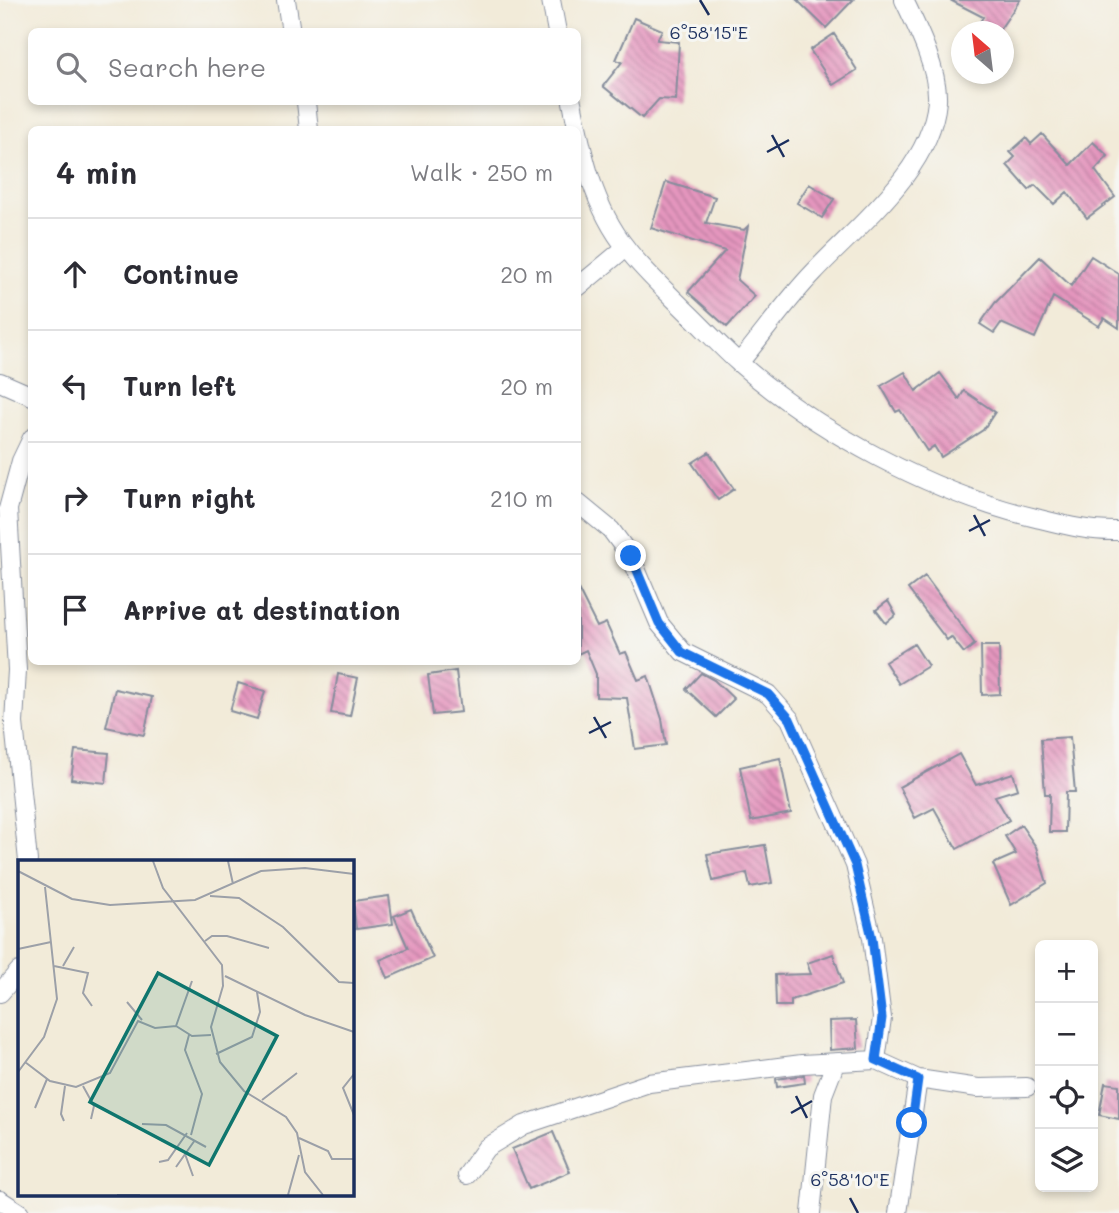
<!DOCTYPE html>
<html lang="en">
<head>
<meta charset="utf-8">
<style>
	body { margin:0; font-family:Mali,sans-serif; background:#f7f7f7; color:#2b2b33 }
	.controls { position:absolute; right:21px; bottom:21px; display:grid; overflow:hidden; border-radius:10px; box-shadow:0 4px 10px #0003 }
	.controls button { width:63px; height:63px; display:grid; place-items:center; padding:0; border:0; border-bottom:2px solid #e1e1e2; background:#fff; color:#2b2b33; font:35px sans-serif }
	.compass { position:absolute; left:951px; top:21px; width:63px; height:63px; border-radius:50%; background:#fff; box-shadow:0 4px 10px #0003; rotate:332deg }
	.stop { position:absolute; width:21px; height:21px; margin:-16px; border:5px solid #1a73e8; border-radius:50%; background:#fff }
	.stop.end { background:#1a73e8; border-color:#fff; box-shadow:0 2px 7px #0008 }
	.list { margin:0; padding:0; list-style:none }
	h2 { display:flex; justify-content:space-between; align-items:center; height:91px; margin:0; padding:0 28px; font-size:30px }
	h2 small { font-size:23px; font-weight:400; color:#7c7c81 }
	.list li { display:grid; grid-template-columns:46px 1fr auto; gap:21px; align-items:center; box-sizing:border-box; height:112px; padding:0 28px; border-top:2px solid #e1e1e2 }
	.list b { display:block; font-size:26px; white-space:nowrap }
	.list em { font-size:23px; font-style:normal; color:#7c7c81 }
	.icon { flex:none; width:38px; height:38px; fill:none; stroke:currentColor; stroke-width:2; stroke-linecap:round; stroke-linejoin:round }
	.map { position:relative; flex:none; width:1119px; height:1213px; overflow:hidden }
	.search { position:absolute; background:#fff; box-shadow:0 4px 10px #0003; left:28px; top:28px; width:553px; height:77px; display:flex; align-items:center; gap:18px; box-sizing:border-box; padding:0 24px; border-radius:10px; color:#7c7c81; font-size:26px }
	.panel { position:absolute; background:#fff; box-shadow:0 4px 10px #0003; left:28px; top:126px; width:553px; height:539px; border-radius:10px }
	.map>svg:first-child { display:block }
	.building { fill:url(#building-back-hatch) }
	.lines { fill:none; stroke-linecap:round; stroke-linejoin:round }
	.minor-casing { stroke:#868d9c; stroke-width:20 }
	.minor { stroke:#fff; stroke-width:18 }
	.route { stroke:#1a73e8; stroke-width:9 }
	.ticks { fill:none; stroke:#1b2f5e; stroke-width:2.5 }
	.inset-road { fill:none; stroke:#9ca0a8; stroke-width:2 }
	.view { fill:#0f766e; fill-opacity:0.15; stroke:#0f766e; stroke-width:3.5 }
	.inset-edge { fill:none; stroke:#1b2f5e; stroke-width:3.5 }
	.ticks-label { font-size:18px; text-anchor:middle; fill:#1b2f5e; stroke:#f6f6f2; stroke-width:6; stroke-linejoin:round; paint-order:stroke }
</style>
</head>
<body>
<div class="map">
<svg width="1119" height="1213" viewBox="0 0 1119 1213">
	<defs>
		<pattern id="building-back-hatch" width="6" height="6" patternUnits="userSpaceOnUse" patternTransform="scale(1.75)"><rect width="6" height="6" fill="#e596be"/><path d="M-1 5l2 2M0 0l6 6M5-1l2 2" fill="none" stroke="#b97b9e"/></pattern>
	</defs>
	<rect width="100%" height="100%" fill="#f6f6f2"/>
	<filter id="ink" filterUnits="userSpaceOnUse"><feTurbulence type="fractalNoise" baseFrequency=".0143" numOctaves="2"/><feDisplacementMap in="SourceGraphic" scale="14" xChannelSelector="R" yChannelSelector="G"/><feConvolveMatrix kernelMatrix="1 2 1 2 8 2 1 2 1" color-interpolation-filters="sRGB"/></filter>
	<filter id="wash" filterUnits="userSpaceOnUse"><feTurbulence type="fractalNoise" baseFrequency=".00686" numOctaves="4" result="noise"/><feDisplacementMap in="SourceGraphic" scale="28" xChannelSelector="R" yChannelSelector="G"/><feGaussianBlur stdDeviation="1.57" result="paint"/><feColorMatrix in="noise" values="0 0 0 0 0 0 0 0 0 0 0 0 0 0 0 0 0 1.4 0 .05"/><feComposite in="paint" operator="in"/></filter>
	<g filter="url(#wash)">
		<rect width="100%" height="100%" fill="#f2ebd9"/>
		<g id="blocks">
			<path class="building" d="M797,0H853L826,28Z
				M950,0H1020L998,32H987L978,25L983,17Z
				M634,18L662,30L657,40L679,42L676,100L659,99L642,118L603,86L622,62L616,60Z
				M834,34L857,70L833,85L810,50Z
				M1042,134L1070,165L1093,142L1108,156L1095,170L1115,197L1087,218L1067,192L1054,204L1035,185L1029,190L1007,165L1015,157L1010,152L1026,138L1031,144Z
				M666,182L715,197L706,223L744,230L748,226L737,280L755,296L727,327L688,292L725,251L651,228Z
				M809,184L834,199L822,218L797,203Z
				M1091,256L1119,274V328L1104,318L1099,326L1053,297L1035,338L1001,323L994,333L980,324L995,303L1040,257L1071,286Z
				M905,372L916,391L940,373L959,399L964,391L995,412L983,430L941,457L934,446L927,451L900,410L896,412L881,386Z
				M709,452L734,489L718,500L692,463Z
				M925,576L975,644L964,653L951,637L947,640L908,589Z
				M578,589L597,627L606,623L620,654L626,652L638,680L648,676L662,719L666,745L635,749L627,698L596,697V674L586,650L578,654Z
				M888,601L896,615L886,623L876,610Z
				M914,644L928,666L899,684L885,662Z
				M981,646H999L1000,694L982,695Z
				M456,671L461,712L433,715L428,675Z
				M701,673L714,680L734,699L716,717L686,689Z
				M338,674L358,678L350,716L331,713Z
				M238,683L265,691L257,719L230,711Z
				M115,689L152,697L144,735L106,727Z
				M1070,737L1075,792H1066L1065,832H1049L1050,794H1045L1041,739Z
				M75,750L109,753L106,783L71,779Z
				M959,754L976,785L1013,773L1018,789L995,796L1009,820L957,849L934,808L915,818L899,787Z
				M780,758L791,813L751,821L740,767Z
				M1021,825L1036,847L1047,883L1011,905L993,864L1016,854L1005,836Z
				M765,845L772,883L750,887L747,873L713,881L707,854Z
				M389,896L393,924L356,929L353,901Z
				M411,909L433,958L388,978L380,960L408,948L394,916Z
				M833,954L843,983L791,1000V1006H776L775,975L811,974L807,963Z
				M856,1020L858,1048L830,1050L829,1021Z
				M804,1075L805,1083L777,1087L776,1079Z
				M1105,1083L1119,1085V1119L1099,1115Z
				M553,1132L570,1172L529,1189L512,1149Z"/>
		</g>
	</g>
	<g filter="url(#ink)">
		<use href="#blocks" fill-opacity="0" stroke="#868d9c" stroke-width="2"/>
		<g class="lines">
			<g class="minor-casing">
				<path id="minor" d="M286,0L291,32
					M551,0L557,32
					M306,102L309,130
					M572,102C582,153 593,207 627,249C644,271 666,291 685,310C703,327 720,346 738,362C817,432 934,494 1036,518C1064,525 1090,532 1119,531
					M578,287L625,248
					M739,363C764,333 787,300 814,272C857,226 931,170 937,101C939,71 917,27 904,0
					M0,382L32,396
					M578,503L611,530L631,557L659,623L683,652L768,694L790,719L855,865L872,938L882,1018L876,1060
					M28,861L14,723L17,670L8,509L21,461L32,438
					M0,993L19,971
					M467,1175L486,1148L524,1125L649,1083L802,1064L876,1060L918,1079L978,1088L1027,1087
					M0,1200L20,1213
					M811,1213L823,1095L835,1064
					M898,1213L918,1079"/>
			</g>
			<use href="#minor" class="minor"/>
		</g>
	</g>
	<g class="lines" filter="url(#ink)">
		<path class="route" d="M631,556L659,623L682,652L768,694L790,719L855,865L872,938L882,1018L876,1060L918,1079L912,1123"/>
	</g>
	<path class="ticks" d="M700,0L709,15M772,135L784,157M767,152L789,140M974,515L985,536M969,531L990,520M594,717L606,738M589,733L611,722M796,1096L807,1118M791,1113L812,1101M850,1198L858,1213"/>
	<g transform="translate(18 860)">
		<rect width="336" height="336" fill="#f2ebd9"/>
		<path class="inset-road" d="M135,1L145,28L204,105L205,126L193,167L202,202L226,231L268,257L279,273L287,312L305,335M210,1L215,24M0,11L54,39L92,45L177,40L243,11L287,8L336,14M192,36L221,38L265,67L321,122L336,123M187,81L194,76H209L251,88M0,89L33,82M36,106L70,113L65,133L74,146M45,106L56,87M207,116L287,155L336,172M109,142L124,160M158,166L174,121M171,175L167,190L184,234L173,275M198,194L234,177L242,152L239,132M7,202L32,221L58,227L92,213L120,161L137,168L158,166L174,176L193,175M0,212L26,177L39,139L27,27M336,214L325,228L336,255M65,226L76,246L73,259M244,240L279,213M17,248L29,219M46,261L43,254L47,226M124,264L148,265L188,287M281,278L310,291L314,299H336M167,294L175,316M141,302L150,300L169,273M158,307L177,280M99,335H122M270,335L281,295"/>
		<path class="view" d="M140,113L259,176L191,305L72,242Z"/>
		<rect width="336" height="336" class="inset-edge"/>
	</g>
	<g class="ticks-label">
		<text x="709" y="39">6°58'15"E</text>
		<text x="850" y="1186">6°58'10"E</text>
	</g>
</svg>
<div class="controls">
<button>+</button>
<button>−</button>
<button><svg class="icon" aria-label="locate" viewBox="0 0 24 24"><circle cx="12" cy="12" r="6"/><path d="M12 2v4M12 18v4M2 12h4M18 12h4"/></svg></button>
<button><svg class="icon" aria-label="layers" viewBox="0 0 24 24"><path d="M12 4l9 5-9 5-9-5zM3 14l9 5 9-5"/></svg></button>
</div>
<svg class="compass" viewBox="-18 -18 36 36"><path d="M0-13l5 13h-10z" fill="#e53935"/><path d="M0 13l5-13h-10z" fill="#7c7c81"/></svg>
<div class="stop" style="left:912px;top:1123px"></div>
<div class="stop end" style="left:631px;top:556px"></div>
<div class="search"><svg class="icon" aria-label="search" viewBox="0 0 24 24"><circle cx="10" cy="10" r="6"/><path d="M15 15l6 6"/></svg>Search here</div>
<section class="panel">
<h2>4 min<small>Walk · 250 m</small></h2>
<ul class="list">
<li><svg class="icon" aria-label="ahead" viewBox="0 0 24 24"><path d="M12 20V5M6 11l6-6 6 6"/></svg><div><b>Continue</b></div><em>20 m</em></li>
<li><svg class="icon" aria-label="left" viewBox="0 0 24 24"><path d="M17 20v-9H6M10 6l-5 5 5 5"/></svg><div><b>Turn left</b></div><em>20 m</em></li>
<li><svg class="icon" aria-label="right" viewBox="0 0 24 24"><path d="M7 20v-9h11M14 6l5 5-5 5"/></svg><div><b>Turn right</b></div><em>210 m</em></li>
<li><svg class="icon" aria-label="arrive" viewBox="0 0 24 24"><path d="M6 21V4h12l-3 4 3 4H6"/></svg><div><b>Arrive at destination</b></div></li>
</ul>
</section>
</div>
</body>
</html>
